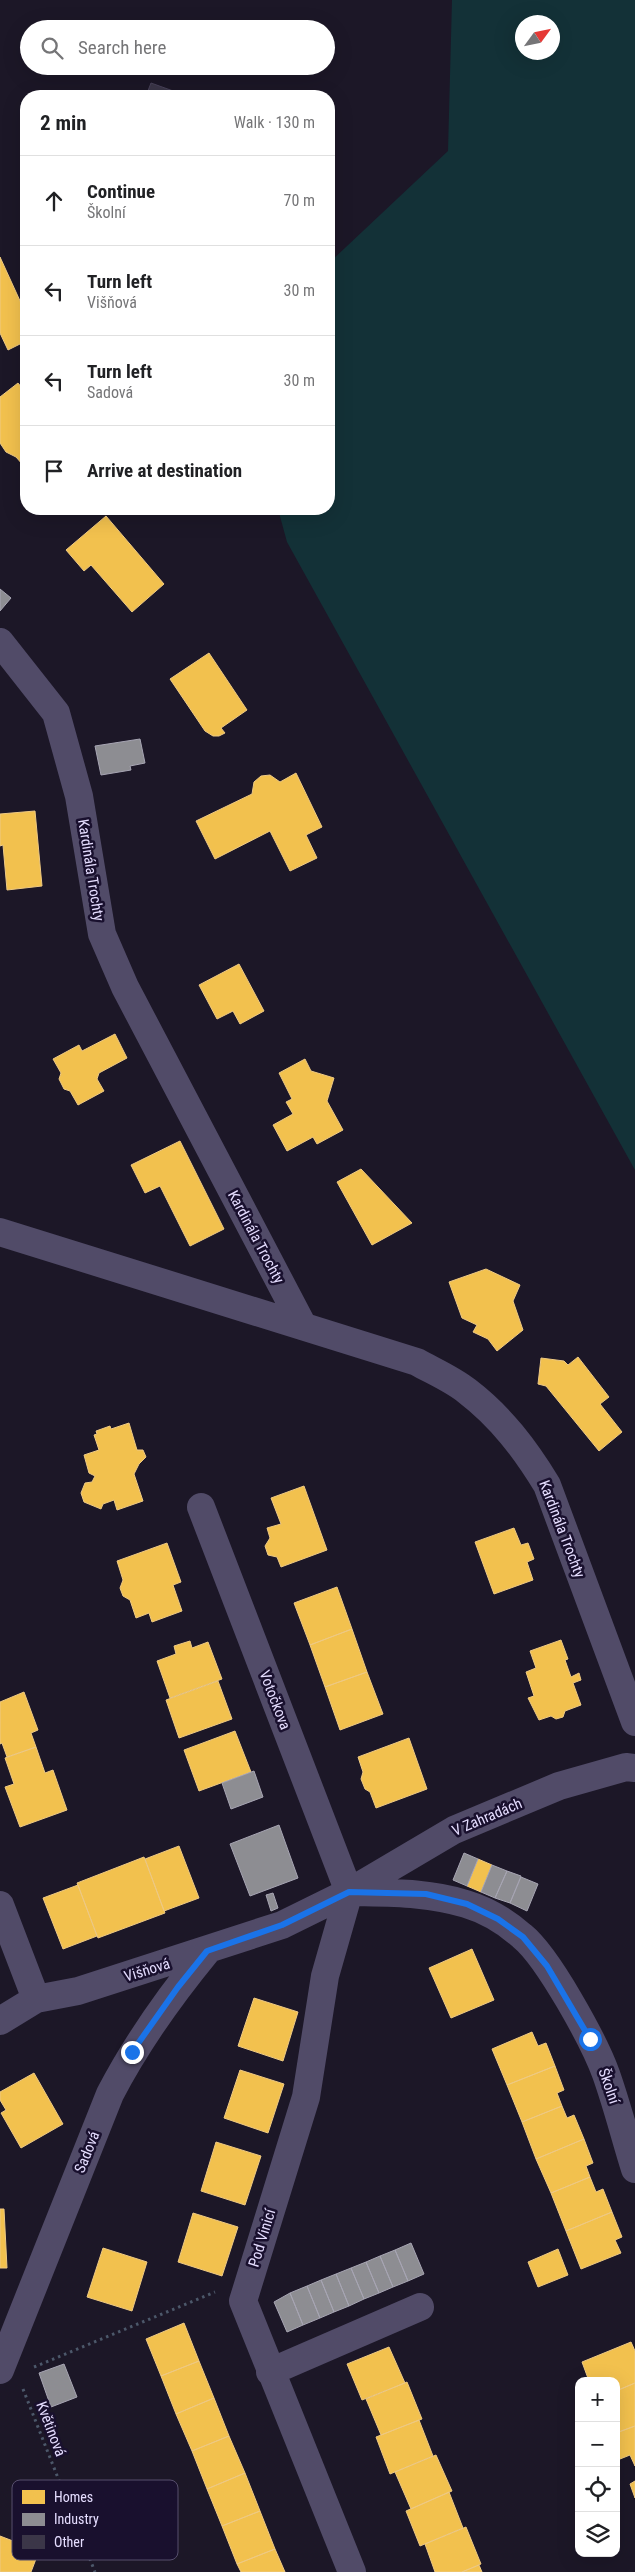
<!DOCTYPE html>
<html lang="en">
<head>
<meta charset="utf-8">
<style>
	body { margin:0; font-family:"Roboto Condensed",sans-serif; background:#f6f6f6; color:#202124 }
	.controls { position:absolute; right:15px; bottom:15px; display:grid; overflow:hidden; border-radius:10px; box-shadow:0 5px 20px #0002 }
	.controls button { width:45px; height:45px; display:grid; place-items:center; padding:0; border:0; border-bottom:1px solid #e0e0e0; background:#fff; color:#202124; font:25px sans-serif }
	.compass { position:absolute; left:515px; top:15px; width:45px; height:45px; border-radius:50%; background:#fff; box-shadow:0 5px 20px #0002; rotate:57deg }
	.stop { position:absolute; width:15px; height:15px; margin:-11px; border:4px solid #1a73e8; border-radius:50%; background:#fff }
	.stop.end { background:#1a73e8; border-color:#fff; box-shadow:0 1px 5px #0008 }
	.list { margin:0; padding:0; list-style:none }
	h2 { display:flex; justify-content:space-between; align-items:center; height:65px; margin:0; padding:0 20px; font-size:21px }
	h2 small { font-size:16px; font-weight:400; color:#757577 }
	.list li { display:grid; grid-template-columns:32px 1fr auto; gap:15px; align-items:center; box-sizing:border-box; height:90px; padding:0 20px; border-top:1px solid #e0e0e0 }
	.list b { display:block; font-size:19px; white-space:nowrap }
	.list p { margin:0; font-size:16px; white-space:nowrap; color:#757577 }
	.list em { font-size:16px; font-style:normal; color:#757577 }
	.icon { flex:none; width:28px; height:28px; fill:none; stroke:currentColor; stroke-width:2; stroke-linecap:round; stroke-linejoin:round }
	.map { position:relative; flex:none; width:635px; height:2572px; overflow:hidden }
	.search { position:absolute; background:#fff; box-shadow:0 5px 20px #0002; left:20px; top:20px; width:315px; height:55px; display:flex; align-items:center; gap:12px; box-sizing:border-box; padding:0 18px; border-radius:28px; color:#757577; font-size:19px }
	.panel { position:absolute; background:#fff; box-shadow:0 5px 20px #0002; left:20px; top:90px; width:315px; height:425px; border-radius:20px }
	.map>svg:first-child { display:block }
	.green { fill:#133137; fill-rule:evenodd }
	.homes { fill:#f2c14e; stroke:#eec983 }
	.industry { fill:#8d8d92; stroke:#a7a5b3 }
	.building { fill:#3b3648; stroke:#49425a }
	.lines { fill:none; stroke-linecap:round; stroke-linejoin:round }
	.path { stroke:#4c586a; stroke-width:3; stroke-dasharray:2.5 4; stroke-linecap:butt }
	.minor { stroke:#514b68; stroke-width:28 }
	.route { stroke:#1a73e8; stroke-width:6 }
	.labels { text-anchor:middle; stroke-width:5; stroke-linejoin:round; paint-order:stroke }
	.street-label { font-size:15px; fill:#e5ddff; stroke:#19102e }
	.key { fill:#19102e; stroke:#564e6d; stroke-width:1 }
	.key-label { font-size:14px; fill:#e5ddff }
</style>
</head>
<body>
<div class="map">
<svg width="635" height="2572" viewBox="0 0 635 2572">
	<rect width="100%" height="100%" fill="#1c1727"/>
	<path class="green" d="M452,0H635V1170L287,542L278,509H329V263L448,151ZM522,22H552V52H522Z"/>
	<path class="homes" d="M0,257L26,314V341L8,350L0,333Z
		M18,383L26,393V463L23,465L16,457L6,452L0,443V397Z
		M106,516L164,584L132,612L91,565L84,571L66,550Z
		M209,653L247,710L221,728L225,733L219,736H213L205,731L170,679Z
		M296,773L322,827L306,835L317,858L290,871L270,831L215,859L196,821L252,794L254,782L261,776L270,775L280,782Z
		M35,811L42,886L7,890L3,845L0,846V814Z
		M239,964L264,1011L240,1024L233,1011L217,1019L199,985Z
		M115,1034L127,1058L99,1073L97,1079L104,1091L78,1105L70,1091L64,1089L59,1079L61,1073L53,1059L79,1045L82,1051Z
		M305,1059L311,1071L334,1078L327,1101L343,1130L317,1144L313,1137L287,1151L273,1125L293,1114L286,1102L292,1099L279,1073Z
		M180,1141L224,1229L190,1246L160,1186L145,1193L131,1165Z
		M361,1169L412,1223L372,1245L337,1182Z
		M486,1269L520,1285L513,1301L523,1330L497,1351L488,1339L473,1332L477,1325L462,1318L449,1282Z
		M578,1357L609,1397L600,1404L622,1432L599,1451L546,1386L538,1384L541,1358L564,1361L568,1365Z
		M129,1423L137,1450H143L146,1457L139,1464L134,1474L143,1501L117,1510L114,1500L103,1504L101,1509L84,1502L81,1493L85,1483L92,1482L95,1476L89,1473L84,1455L99,1450L94,1435L97,1434L96,1431L110,1426L111,1429Z
		M304,1486L327,1550L281,1567L277,1557L268,1555L265,1546L270,1538L267,1528L281,1524L271,1498Z
		M514,1528L521,1545L528,1543L534,1559L527,1562L533,1580L494,1594L475,1542Z
		M167,1543L181,1582L173,1585L182,1611L152,1622L149,1613L136,1618L130,1600L123,1596L120,1588L123,1580L117,1561Z
		M337,1587L352,1629L310,1645L294,1603Z
		M352,1629L367,1672L325,1687L310,1645Z
		M561,1640L568,1659L565,1660L571,1677L579,1673L581,1680L573,1683L581,1705L565,1711L563,1717L556,1719L551,1716L539,1720L528,1698L534,1696L526,1672L536,1668L530,1651Z
		M190,1641L192,1648L208,1642L222,1679L170,1698L157,1661L176,1654L174,1646Z
		M367,1672L383,1714L340,1730L325,1687Z
		M218,1681L232,1719L179,1738L166,1700Z
		M24,1692L38,1730L31,1733L36,1747L7,1757L2,1743L0,1744V1702Z
		M235,1731L251,1772L199,1791L184,1750Z
		M409,1738L427,1789L376,1808L370,1792L365,1789L361,1779L363,1772L358,1757Z
		M36,1747L45,1773L53,1770L67,1810L20,1827L5,1787L14,1784L5,1758Z
		M179,1846L199,1898L164,1911L145,1859Z
		M144,1857L165,1913L98,1938L77,1883Z
		M478,1859L492,1865L481,1892L467,1886Z
		M78,1885L97,1936L63,1949L43,1898Z
		M472,1949L494,2000L451,2018L429,1968Z
		M254,1998L298,2012L283,2061L238,2046Z
		M532,2032L538,2046L546,2043L555,2066L507,2085L492,2049Z
		M555,2066L564,2090L557,2093L562,2106L522,2122L507,2085Z
		M240,2070L284,2084L268,2133L224,2118Z
		M34,2073L63,2124L21,2148L1,2113L6,2110L0,2100V2092Z
		M562,2106L567,2118L574,2115L584,2139L536,2159L522,2122Z
		M584,2139L593,2163L586,2166L590,2177L551,2193L536,2159Z
		M216,2142L261,2156L245,2205L201,2191Z
		M590,2177L596,2192L603,2189L612,2212L566,2231L551,2193Z
		M0,2209H4L7,2268H0Z
		M612,2212L622,2237L615,2240L621,2253L581,2269L566,2231Z
		M193,2213L238,2227L222,2276L178,2262Z
		M103,2248L147,2262L132,2311L87,2297Z
		M558,2249L568,2275L538,2287L528,2262Z
		M184,2323L199,2361L161,2376L146,2339Z
		M631,2342L635,2351V2383L616,2391V2381H589L582,2362Z
		M389,2347L405,2383L362,2400L347,2364Z
		M199,2361L214,2398L176,2414L161,2376Z
		M407,2382L422,2419L381,2435L366,2399Z
		M635,2383V2426L616,2433V2391Z
		M214,2398L229,2436L192,2451L176,2414Z
		M419,2420L433,2456L390,2474L376,2437Z
		M635,2426V2466L630,2455L620,2459L616,2451V2433Z
		M229,2436L245,2473L207,2489L192,2451Z
		M436,2455L452,2491L411,2509L395,2472Z
		M245,2473L260,2511L222,2526L207,2489Z
		M635,2481V2498L630,2484Z
		M449,2492L463,2528L420,2546L406,2511Z
		M260,2511L275,2549L237,2564L222,2526Z
		M466,2527L481,2564L462,2572H435L425,2544Z
		M0,2536L39,2551L31,2572H0Z
		M275,2549L285,2572H241L237,2564Z
		M479,2565L482,2572H462Z"/>
	<path class="industry" d="M0,589L11,598L0,611Z
		M140,739L145,763L130,766L131,770L101,775L95,746Z
		M254,1771L263,1797L231,1809L222,1783Z
		M279,1825L298,1878L250,1896L230,1844Z
		M464,1853L478,1859L467,1886L453,1880Z
		M492,1865L507,1871L495,1898L481,1892Z
		M507,1871L521,1876L510,1903L495,1898Z
		M521,1877L538,1884L527,1911L510,1903Z
		M273,1893L278,1908L271,1911L266,1895Z
		M411,2243L424,2274L408,2281L395,2250Z
		M395,2250L408,2281L393,2287L380,2256Z
		M380,2256L393,2287L379,2293L366,2262Z
		M366,2262L379,2293L364,2299L351,2268Z
		M351,2268L364,2299L349,2306L336,2274Z
		M336,2274L349,2306L334,2312L321,2280Z
		M321,2280L334,2312L320,2318L307,2286Z
		M307,2286L320,2318L303,2325L290,2293Z
		M290,2293L303,2325L287,2332L274,2302Z
		M64,2364L77,2397L51,2407L39,2373Z"/>
	<path class="building" d="M151,83L176,92L175,96H146Z"/>
	<g class="lines">
		<path class="path" d="M34,2367L215,2292
			M23,2389L95,2572"/>
		<path class="minor" d="M0,642L56,713L79,796L102,934L125,987L303,1326
			M0,1232L417,1362C433,1371 452,1379 467,1391C501,1417 525,1449 547,1485L635,1722
			M201,1507L349,1892
			M349,1892L325,1976L306,2097L243,2301L352,2572
			M349,1892C389,1893 428,1892 466,1904C486,1910 506,1922 522,1936C548,1957 594,2041 606,2074C617,2105 625,2137 635,2169
			M0,1905L36,1999
			M0,2021L36,1999L78,1991L282,1925L349,1892L454,1830L559,1786L626,1767L635,1768
			M0,2370L110,2094C137,2042 170,1996 207,1951
			M270,2372L420,2307"/>
	</g>
	<g class="lines">
		<path class="route" d="M132,2052L178,1987L207,1951L282,1925L349,1892L426,1894L467,1904L498,1919L523,1937L547,1966L590,2039"/>
	</g>
	<g class="labels">
		<g class="street-label">
			<text transform="translate(91 870) rotate(81)" y="5">Kardinála Trochty</text>
			<text transform="translate(256 1237) rotate(62)" y="5">Kardinála Trochty</text>
			<text transform="translate(562 1529) rotate(69)" y="5">Kardinála Trochty</text>
			<text transform="translate(275 1700) rotate(69)" y="5">Votočkova</text>
			<text transform="translate(487 1817) rotate(-23)" y="5">V Zahradách</text>
			<text transform="translate(147 1970) rotate(-17)" y="5">Višňová</text>
			<text transform="translate(609 2086) rotate(71)" y="5">Školní</text>
			<text transform="translate(87 2152) rotate(-68)" y="5">Sadová</text>
			<text transform="translate(262 2238) rotate(-73)" y="5">Pod Vinicí</text>
			<text transform="translate(51 2429) rotate(69)" y="5">Květinová</text>
		</g>
	</g>
	<rect x="12" y="2480" width="166" height="80" rx="8" class="key"/>
	<rect x="22" y="2490" width="23" height="14" fill="#f2c14e"/>
	<rect x="22" y="2513" width="23" height="13" fill="#8d8d92"/>
	<rect x="22" y="2535" width="23" height="14" fill="#3b3648"/>
	<g class="key-label">
		<text x="54" y="2502">Homes</text>
		<text x="54" y="2524">Industry</text>
		<text x="54" y="2547">Other</text>
	</g>
</svg>
<div class="controls">
<button>+</button>
<button>−</button>
<button><svg class="icon" aria-label="locate" viewBox="0 0 24 24"><circle cx="12" cy="12" r="6"/><path d="M12 2v4M12 18v4M2 12h4M18 12h4"/></svg></button>
<button><svg class="icon" aria-label="layers" viewBox="0 0 24 24"><path d="M12 4l9 5-9 5-9-5zM3 14l9 5 9-5"/></svg></button>
</div>
<svg class="compass" viewBox="-18 -18 36 36"><path d="M0-13l5 13h-10z" fill="#e53935"/><path d="M0 13l5-13h-10z" fill="#757577"/></svg>
<div class="stop" style="left:590px;top:2039px"></div>
<div class="stop end" style="left:132px;top:2052px"></div>
<div class="search"><svg class="icon" aria-label="search" viewBox="0 0 24 24"><circle cx="10" cy="10" r="6"/><path d="M15 15l6 6"/></svg>Search here</div>
<section class="panel">
<h2>2 min<small>Walk · 130 m</small></h2>
<ul class="list">
<li><svg class="icon" aria-label="ahead" viewBox="0 0 24 24"><path d="M12 20V5M6 11l6-6 6 6"/></svg><div><b>Continue</b><p>Školní</p></div><em>70 m</em></li>
<li><svg class="icon" aria-label="left" viewBox="0 0 24 24"><path d="M17 20v-9H6M10 6l-5 5 5 5"/></svg><div><b>Turn left</b><p>Višňová</p></div><em>30 m</em></li>
<li><svg class="icon" aria-label="left" viewBox="0 0 24 24"><path d="M17 20v-9H6M10 6l-5 5 5 5"/></svg><div><b>Turn left</b><p>Sadová</p></div><em>30 m</em></li>
<li><svg class="icon" aria-label="arrive" viewBox="0 0 24 24"><path d="M6 21V4h12l-3 4 3 4H6"/></svg><div><b>Arrive at destination</b></div></li>
</ul>
</section>
</div>
</body>
</html>
